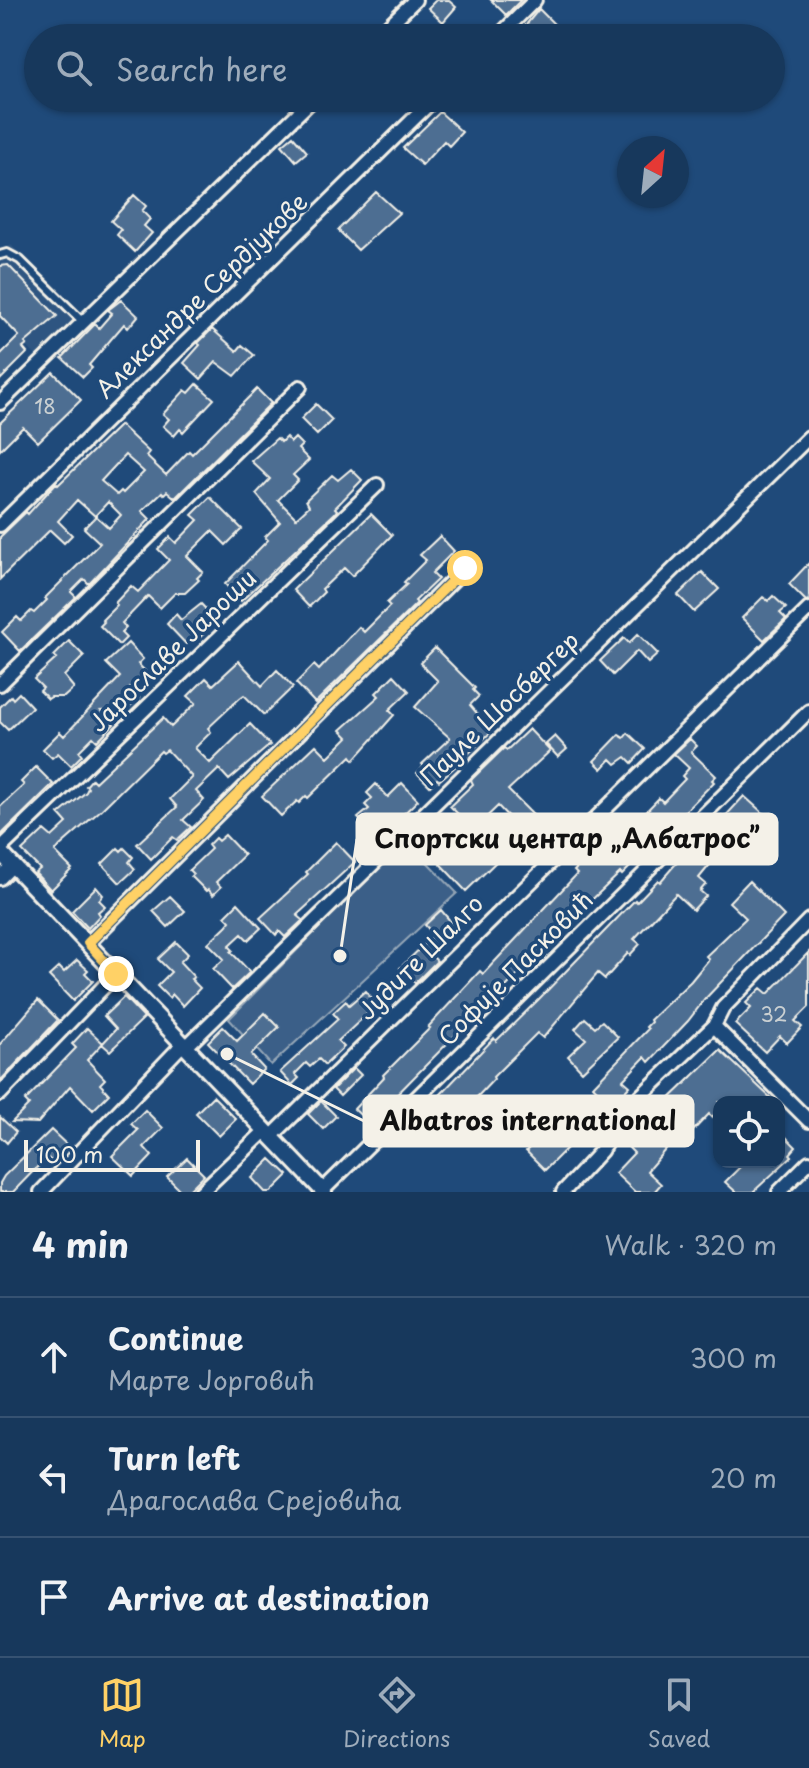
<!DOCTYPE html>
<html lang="en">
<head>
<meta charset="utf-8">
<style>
	body { margin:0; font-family:"Playpen Sans",sans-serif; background:#203f62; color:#f1f3f6 }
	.controls { position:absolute; right:24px; bottom:24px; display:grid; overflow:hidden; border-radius:16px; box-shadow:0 2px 6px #0004 }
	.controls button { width:72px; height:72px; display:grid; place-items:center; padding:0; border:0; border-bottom:2px solid #365272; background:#17385c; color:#f1f3f6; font:40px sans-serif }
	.compass { position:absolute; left:617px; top:136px; width:72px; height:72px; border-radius:50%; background:#17385c; box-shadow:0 2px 6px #0004; rotate:27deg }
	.scale { position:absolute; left:24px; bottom:20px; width:176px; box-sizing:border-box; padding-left:8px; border:4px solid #f4f1e8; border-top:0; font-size:22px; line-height:28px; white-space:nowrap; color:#f4f1e8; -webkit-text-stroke:6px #1f4a7a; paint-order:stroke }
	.stop { position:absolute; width:24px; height:24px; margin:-18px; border:6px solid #ffd166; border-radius:50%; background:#fff }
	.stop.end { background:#ffd166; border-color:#fff; box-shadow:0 2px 8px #0008 }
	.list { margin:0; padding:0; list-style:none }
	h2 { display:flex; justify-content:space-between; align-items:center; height:104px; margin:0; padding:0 32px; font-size:34px }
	h2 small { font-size:26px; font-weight:400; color:#9eacbb }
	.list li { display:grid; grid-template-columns:52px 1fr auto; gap:24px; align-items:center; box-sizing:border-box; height:120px; padding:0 32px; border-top:2px solid #365272 }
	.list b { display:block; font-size:30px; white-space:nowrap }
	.list p { margin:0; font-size:26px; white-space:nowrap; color:#9eacbb }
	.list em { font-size:26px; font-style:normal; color:#9eacbb }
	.icon { flex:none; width:44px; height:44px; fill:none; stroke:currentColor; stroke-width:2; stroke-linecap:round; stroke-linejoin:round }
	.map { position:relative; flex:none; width:809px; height:1192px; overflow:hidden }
	.search { position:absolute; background:#17385c; box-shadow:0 2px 6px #0004; left:24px; right:24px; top:24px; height:88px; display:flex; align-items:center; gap:20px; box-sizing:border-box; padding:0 28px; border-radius:44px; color:#9eacbb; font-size:30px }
	.sheet { height:464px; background:#17385c }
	nav { display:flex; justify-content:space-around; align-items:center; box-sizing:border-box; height:112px; border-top:2px solid #365272; background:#17385c; font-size:22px; color:#9eacbb }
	nav a { display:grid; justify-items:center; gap:4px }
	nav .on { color:#ffd166 }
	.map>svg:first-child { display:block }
	.built { fill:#2d5581 }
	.green { fill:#3a5f88; stroke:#97a8b8; stroke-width:2 }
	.building { fill:#4d6e92; stroke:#f4f1e8; stroke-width:2; fill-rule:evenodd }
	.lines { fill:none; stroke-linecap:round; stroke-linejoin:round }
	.service-casing { stroke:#f4f1e8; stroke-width:12 }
	.minor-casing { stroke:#f4f1e8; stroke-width:18 }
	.tertiary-casing { stroke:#f4f1e8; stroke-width:20 }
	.service { stroke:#1f4a7a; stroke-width:6 }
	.minor { stroke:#1f4a7a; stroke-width:12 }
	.tertiary { stroke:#1f4a7a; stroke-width:14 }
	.route { stroke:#ffd166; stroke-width:10 }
	.labels { text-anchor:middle; stroke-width:7; stroke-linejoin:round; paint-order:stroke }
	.number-label { font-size:20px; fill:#cad0d2 }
	.street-label { font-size:24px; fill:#f4f1e8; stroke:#1f4a7a }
	.leader { fill:none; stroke:#f4f1e8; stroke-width:3 }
	.callout-dot { fill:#f4f1e8; stroke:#1f4a7a; stroke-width:3 }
	.callout { fill:#f4f1e8; stroke:#f4f1e8; stroke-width:3 }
	.callout-label { font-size:26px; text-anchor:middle; font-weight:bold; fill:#111 }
</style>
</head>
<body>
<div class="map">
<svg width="809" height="1192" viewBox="0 0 809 1192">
	<rect width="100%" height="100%" fill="#1f4a7a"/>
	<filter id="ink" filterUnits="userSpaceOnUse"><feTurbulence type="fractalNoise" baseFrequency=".0125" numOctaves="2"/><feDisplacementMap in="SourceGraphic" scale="16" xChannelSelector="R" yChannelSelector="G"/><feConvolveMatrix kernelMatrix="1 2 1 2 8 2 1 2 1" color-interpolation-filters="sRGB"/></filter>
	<g filter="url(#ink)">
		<path class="built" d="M11,245L82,317L39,359L0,319V256Z"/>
		<path class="green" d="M406,840L457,893L271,1065L229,1019Z"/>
		<path class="building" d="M436,0H448L456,7L443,22L428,8Z
			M491,0H521L506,15Z
			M539,9L558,28L549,38H515Z
			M440,112L462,132L449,146L444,141L422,165L403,148Z
			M293,136L307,152L296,161L282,145Z
			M376,192L399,213L358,250L338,230Z
			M134,195L146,206L142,211L150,219L144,226L152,233L135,252L117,235L121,230L111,221Z
			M8,265L57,316L25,343L27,345L23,348L27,353L0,380V355L19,336L0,316V266Z
			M121,300L138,316L128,328L124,324L89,365L92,368L83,377L62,358L95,324L99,328L112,313L108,310Z
			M212,329L237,351L242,345L254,355L235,376L216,362L201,379L184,363L200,345L198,343Z
			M53,372L81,400L38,442L23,427L0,450V423Z
			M197,384L214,399L183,432L180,429L174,436L163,426L169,419L163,414L185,390L189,393Z
			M257,389L271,403L175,498L167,491L164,494L162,492L142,511L150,519L89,584L84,579L71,592L76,597L20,651L2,632L17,617L21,621L31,611L34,613L47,600L45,598L100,543L84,528L96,516L109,528L121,515L108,502L95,516L77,500L58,521L72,535L64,543L50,530L0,579V537L26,512L28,514L56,483L58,485L120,425L149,452L146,456L166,475L189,451L192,454ZM125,455L144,472L123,493L121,491L117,495L101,481Z
			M316,404L332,420L317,435L301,419Z
			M286,437L291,442L295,438L302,445L298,449L309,460L293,475L298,480L278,500L296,518L309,506L306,500L332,475L338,480L351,469L362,480L335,508L337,510L335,513L241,601L225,584L268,540L265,537L280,522L256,494L270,479L251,461L277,438L281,442Z
			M210,497L242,529L226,545L212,531L187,556L203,572L197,578L199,580L185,593H175L160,608L148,596L122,623L126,628L121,633L126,638L119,645L100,626L104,622L102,620L117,605L115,603L131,586L138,592L169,560L158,549L170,537L176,543L198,520L192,515Z
			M371,514L392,535L352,576L344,568L322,589L324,592L309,607L293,590Z
			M440,536L454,551L432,573L438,579L415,601L417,603L315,703L296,683L314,665L319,670L359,627L364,632L390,606L387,603L407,584L404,582L426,560L420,555Z
			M809,563V600L806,601L789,584Z
			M702,572L719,589L694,612L678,595Z
			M773,596L786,608L780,613L786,619L764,640L742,618L763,597L768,601Z
			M201,604L217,621L197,640L194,637L186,644L167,624L176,614L181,620Z
			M638,634L658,654L648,663L637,651L613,675L600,661L624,638L629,643Z
			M69,641L84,656L64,676L74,688L64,697H51L48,699L40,691L43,688L34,679L57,658L54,656Z
			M128,643L143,659L138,664L146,672L130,688L139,698L126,710L101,711L114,724L97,741L93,737L79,751L82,755L71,766L58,753L52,758L43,749L60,732L64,736L120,677L106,663Z
			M435,648L475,688L473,690L479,696L470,705L492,731L465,757L467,759L459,767L457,765L439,781L437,779L430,786L417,773L424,766L422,764L450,738L415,707L438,681L420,663Z
			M239,661L262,686L277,670L293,687L264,715L244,695L240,698L208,728L211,732L195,748L210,763L250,724L270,745L229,780L219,769L196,791L204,800L183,820L191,827L177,840L173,837L151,859L137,844L177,807L170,799L192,777L167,750L163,753L161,751L102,809L60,846L55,852L72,869L51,890L35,873L40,869L22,851L44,830L52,837L67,823L59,814L86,792L88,788L86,786L92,779L95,782L163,718L171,727L196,703L188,696L206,678L213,685Z
			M394,675L409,691L389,710L394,715L354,760L351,756L308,798L306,796L299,803L297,801L281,816L262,796L316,745L328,757L348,737L341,730L379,696L376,693Z
			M19,693L32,707L8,730L0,722V707L11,696L13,699Z
			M529,729L550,751L508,790L536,818L518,835L510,827L514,823L498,806L471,832L498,860L466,891L427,850L461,817L450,806L473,784L471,780L504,748L507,750Z
			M628,733L645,749L632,763L626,757L616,764L611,759L602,769L594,761L619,735L624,738Z
			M555,736L567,749L558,757L546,744Z
			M690,739L697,746L691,752L716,776L712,780L714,782L622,875L620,873L559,931L486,1008L484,1006L369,1123L354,1109L384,1077L383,1075L430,1028L428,1027L480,971L483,974L577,874L574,871L590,854L599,863L623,837L618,832L628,822L632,826L659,798L663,802L685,779L682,776L689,768L674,754Z
			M36,767L53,784L0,836V807L24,785L21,782Z
			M402,783L418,800L378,839L358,818L369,809L365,805L372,798L367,793L376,784L388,797Z
			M744,796L763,813L717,856L699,878L706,884L700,891L706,896L693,910L676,894L634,939L640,944L630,955L628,953L605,979L598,973L543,1038L537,1033L493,1077L494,1079L476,1098L480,1102L465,1118L460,1113L436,1137L419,1120L442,1097L440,1095L494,1038L496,1041L538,1000L635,900L637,902L658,880L660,882L698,838L721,816L723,819Z
			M225,835L244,855L216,882L221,887L213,895L208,889L206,891L191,876L193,874L189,870L211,849L208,845L215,838L218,841Z
			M336,842L355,862L297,915L303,920L285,937L279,931L276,935L260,918L308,874L306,872Z
			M118,848L121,851L124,848L133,857L129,862L135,869L120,883L102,864Z
			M749,881L784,916L705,999L688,1021L649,1062L645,1057L623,1080L630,1086L612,1105L593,1086L648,1029L646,1027L651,1022L650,1020L691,981L709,959L706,956L746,918L729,902Z
			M96,887L103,895L99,900L105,906L98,912L100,915L88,928L72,911Z
			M170,896L185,911L168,927L153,911Z
			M238,903L261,928L248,940L242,934L229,946L233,950L231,952L250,972L232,989L213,969L224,959L208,943L226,926L230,921L225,916Z
			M441,910L457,929L430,954L437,961L415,983L400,968L434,935L425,925Z
			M176,942L188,954L180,962L194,977L191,979L200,988L183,1006L172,994L169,998L157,986L171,972L158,959Z
			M809,952V1007L795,1021L802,1027L787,1043L780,1036L765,1052L735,1024L751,1008L746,1003L761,988L768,994Z
			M77,960L88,970L85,973L93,981L73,1001L49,976L59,967L64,972Z
			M365,991L377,1005L338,1041L344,1047L325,1065L319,1059L310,1067L306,1063L295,1074L299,1078L292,1085L280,1072L338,1019L333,1013L346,1001L349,1005Z
			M124,997L144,1018L110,1051L102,1044L116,1029L104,1016Z
			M38,1000L58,1020L0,1081V1044Z
			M265,1013L279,1027L251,1055L264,1069L249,1084L208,1042L223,1027L237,1041Z
			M585,1018L595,1027L602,1021L618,1037L582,1071L568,1056L586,1039L575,1029Z
			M87,1028L103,1043L87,1060L105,1079L100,1084L109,1094L93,1110L70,1086L38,1123L12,1122L29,1105L25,1101L76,1048L72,1044Z
			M720,1050L775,1102H719V1110L712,1117L709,1114L689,1135L683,1129L647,1171L661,1184L654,1192H635L615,1173L634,1153L629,1148L663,1110L661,1107Z
			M354,1068L361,1075L340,1096L333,1089Z
			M213,1096L236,1119L219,1136L196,1113Z
			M321,1101L336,1116L323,1129L308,1114Z
			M568,1102L587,1121L564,1145L567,1148L545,1170L526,1151L550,1126L547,1124Z
			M145,1110L163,1128L144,1147L152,1156L133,1176L112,1156L138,1130L131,1124Z
			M0,1117L16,1132L7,1143L0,1136Z
			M51,1130L68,1146L52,1162L47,1157L13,1192H0V1183L4,1176Z
			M779,1130L796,1147L790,1154L792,1156L753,1192H736L725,1182L745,1162H779Z
			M187,1158L204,1175L187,1192H182L167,1177Z
			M271,1159L288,1175L271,1192H265L252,1178Z"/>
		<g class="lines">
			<g class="service-casing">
				<path id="service" d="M0,255L7,253L20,260L83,322"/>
			</g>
			<g class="minor-casing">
				<path id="minor" d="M376,38L415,0
					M497,38L535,0
					M0,403L314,98
					M0,525L435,98
					M0,684L300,387
					M0,849L377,485
					M0,878L13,865
					M88,943L465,568
					M714,1026L809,1121
					M187,1046L809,437
					M0,1094L116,974
					M271,1137L809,609
					M322,1191L809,711
					M41,1192L184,1043
					M201,1192L265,1131
					M563,1192L601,1151L623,1113L714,1026L723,1008L809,920
					M779,1192L809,1162"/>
			</g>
			<g class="tertiary-casing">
				<path id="tertiary" d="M0,852L324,1192"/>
			</g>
			<use href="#service" class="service"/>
			<use href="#minor" class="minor"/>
			<use href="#tertiary" class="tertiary"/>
		</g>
	</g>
	<g class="lines" filter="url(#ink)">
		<path class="route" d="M116,974L88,943L465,568"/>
	</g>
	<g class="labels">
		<g class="number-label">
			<text x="45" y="414">18</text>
			<text x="774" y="1022">32</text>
		</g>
		<g class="street-label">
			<text transform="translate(202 296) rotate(-44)" y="8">Александре Сердјукове</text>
			<text transform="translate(173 651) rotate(-44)" y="8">Јарославе Јароши</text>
			<text transform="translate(500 709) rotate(-44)" y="8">Пауле Шосбергер</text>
			<text transform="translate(421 958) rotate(-45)" y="8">Јудите Шалго</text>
			<text transform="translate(516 969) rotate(-45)" y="8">Софије Пасковић</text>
		</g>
	</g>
	<path class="leader" d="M340 956L357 839M227 1054L364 1121"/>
	<g class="callout-dot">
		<circle cx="340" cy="956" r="8"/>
		<circle cx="227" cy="1054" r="8"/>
	</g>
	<g class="callout">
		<rect x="357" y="814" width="420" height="50" rx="8"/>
		<rect x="364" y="1096" width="329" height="50" rx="8"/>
	</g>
	<g class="callout-label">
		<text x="567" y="848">Спортски центар „Албатрос”</text>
		<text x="528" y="1130">Albatros international</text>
	</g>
</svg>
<div class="controls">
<button><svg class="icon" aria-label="locate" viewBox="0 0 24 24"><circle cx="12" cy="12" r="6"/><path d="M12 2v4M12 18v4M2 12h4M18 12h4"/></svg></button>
</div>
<svg class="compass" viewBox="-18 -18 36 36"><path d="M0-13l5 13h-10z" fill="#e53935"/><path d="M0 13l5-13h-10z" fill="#9eacbb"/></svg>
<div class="scale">100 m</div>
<div class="stop" style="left:465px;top:568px"></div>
<div class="stop end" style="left:116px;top:974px"></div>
<div class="search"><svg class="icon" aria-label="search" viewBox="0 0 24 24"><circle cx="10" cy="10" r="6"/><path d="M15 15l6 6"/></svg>Search here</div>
</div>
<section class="sheet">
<h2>4 min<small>Walk · 320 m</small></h2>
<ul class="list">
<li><svg class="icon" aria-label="ahead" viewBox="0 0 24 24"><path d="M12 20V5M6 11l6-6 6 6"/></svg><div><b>Continue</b><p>Марте Јорговић</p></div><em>300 m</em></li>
<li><svg class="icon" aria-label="left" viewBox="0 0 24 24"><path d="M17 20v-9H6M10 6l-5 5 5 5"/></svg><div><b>Turn left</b><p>Драгослава Срејовића</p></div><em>20 m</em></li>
<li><svg class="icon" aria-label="arrive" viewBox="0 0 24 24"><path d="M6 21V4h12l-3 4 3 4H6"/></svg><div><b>Arrive at destination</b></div></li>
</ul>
</section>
<nav>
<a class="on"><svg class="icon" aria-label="map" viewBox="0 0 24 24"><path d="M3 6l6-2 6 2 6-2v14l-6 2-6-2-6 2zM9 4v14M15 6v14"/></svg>Map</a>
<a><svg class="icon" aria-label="directions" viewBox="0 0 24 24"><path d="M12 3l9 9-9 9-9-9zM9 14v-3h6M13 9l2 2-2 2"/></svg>Directions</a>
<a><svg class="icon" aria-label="saved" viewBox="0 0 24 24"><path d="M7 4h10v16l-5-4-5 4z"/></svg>Saved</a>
</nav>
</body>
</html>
